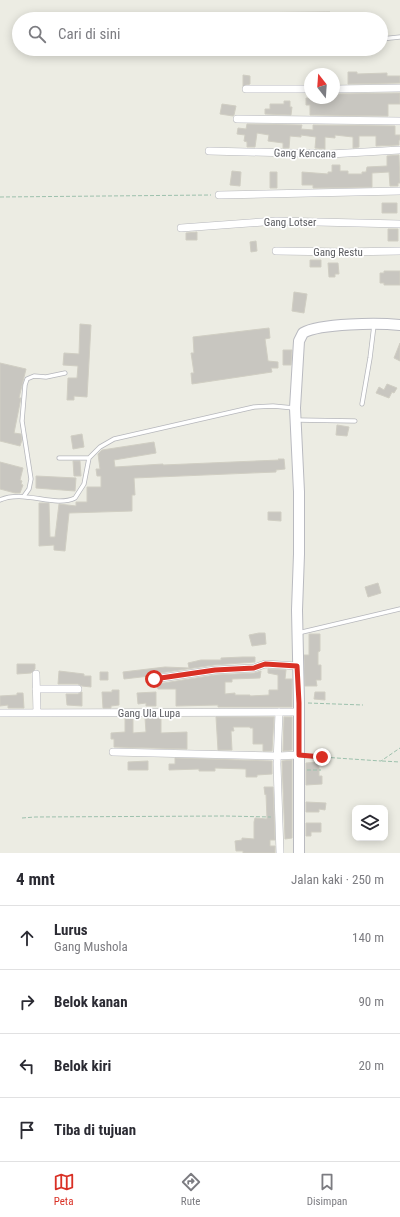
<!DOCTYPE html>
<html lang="id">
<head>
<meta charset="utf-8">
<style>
	body { margin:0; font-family:"Roboto Condensed",sans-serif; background:#f2f2f3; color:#2b2b33 }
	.controls { position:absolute; right:12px; bottom:12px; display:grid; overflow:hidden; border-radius:8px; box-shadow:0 2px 10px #0003 }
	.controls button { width:36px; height:36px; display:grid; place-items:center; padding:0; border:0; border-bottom:1px solid #e1e1e2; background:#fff; color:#2b2b33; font:20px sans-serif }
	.compass { position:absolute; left:304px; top:68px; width:36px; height:36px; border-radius:50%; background:#fff; box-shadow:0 2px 10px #0003; rotate:343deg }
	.stop { position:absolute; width:12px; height:12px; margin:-9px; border:3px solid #d93025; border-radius:50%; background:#fff }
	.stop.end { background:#d93025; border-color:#fff; box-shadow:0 1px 4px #0008 }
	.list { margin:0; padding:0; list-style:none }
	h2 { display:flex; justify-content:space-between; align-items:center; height:52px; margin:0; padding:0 16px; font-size:17px }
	h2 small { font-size:13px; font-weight:400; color:#7c7c81 }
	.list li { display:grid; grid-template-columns:26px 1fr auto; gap:12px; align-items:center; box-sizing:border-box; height:64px; padding:0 16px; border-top:1px solid #e1e1e2 }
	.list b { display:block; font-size:15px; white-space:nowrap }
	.list p { margin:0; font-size:13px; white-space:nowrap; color:#7c7c81 }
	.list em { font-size:13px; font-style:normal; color:#7c7c81 }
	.icon { flex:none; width:22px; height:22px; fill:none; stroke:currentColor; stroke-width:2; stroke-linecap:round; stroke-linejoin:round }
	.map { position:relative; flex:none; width:400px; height:853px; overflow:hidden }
	.search { position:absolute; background:#fff; box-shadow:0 2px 10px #0003; left:12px; right:12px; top:12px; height:44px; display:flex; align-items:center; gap:10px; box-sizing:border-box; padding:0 14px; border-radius:22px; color:#7c7c81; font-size:15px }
	.sheet { height:308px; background:#fff }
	nav { display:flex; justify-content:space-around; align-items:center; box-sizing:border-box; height:56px; border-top:1px solid #e1e1e2; background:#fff; font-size:11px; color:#7c7c81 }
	nav a { display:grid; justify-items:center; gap:2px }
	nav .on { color:#d93025 }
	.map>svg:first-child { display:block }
	.building { fill:#c8c6c0; stroke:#d0cec3 }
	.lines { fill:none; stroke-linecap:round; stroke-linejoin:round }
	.lane-casing { stroke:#b6b7bc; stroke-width:5 }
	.street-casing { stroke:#b6b7bc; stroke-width:8 }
	.secondary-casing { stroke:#b9bac0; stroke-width:12 }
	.path { stroke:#9dc1ad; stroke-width:1; stroke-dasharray:4 2; stroke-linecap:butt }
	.lane { stroke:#fff; stroke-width:3.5 }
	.street { stroke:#fff; stroke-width:7 }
	.secondary { stroke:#fff; stroke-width:10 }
	.route { stroke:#d93025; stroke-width:5 }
	.labels { text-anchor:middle; stroke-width:3.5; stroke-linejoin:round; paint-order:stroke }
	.street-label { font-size:11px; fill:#5c5d62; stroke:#fff }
</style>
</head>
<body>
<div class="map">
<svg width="400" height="853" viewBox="0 0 400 853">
	<rect width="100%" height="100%" fill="#ecece3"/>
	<path class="building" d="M330,12V19H122V14Z
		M348,72H357V74L387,73V76H400V83L348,84Z
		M243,75L250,76V84L243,86Z
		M400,93V104H388V116L310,115V105H306V98H334V94Z
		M284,101H290V107H292L291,115L265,114V109H270V104H284Z
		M222,104L236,106L234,115L233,116L220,114Z
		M247,124L302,125L301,129L313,130V125L395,126V135H400V140H399V145L376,146V136H359V147L353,148V137L335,135V138L325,137V149L315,148L316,137L301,135V137L290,136L289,148H283V143L268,141L269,135L257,133L255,147H247V142L244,141L245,135L237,134L238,128L246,129Z
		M399,155L400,183H398V186H390L389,172L372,173V187L316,188H313V185H302V172L328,174V172H332V165H340V171H348V174H362V172H366L367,167L387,166V156Z
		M232,171L241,172L240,186L230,185Z
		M270,172H277V188H270Z
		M382,203H397V213H382Z
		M388,229H398V241H388Z
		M197,232V240H186V233Z
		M256,241L257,251L251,252L250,242Z
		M310,260H321V267H310Z
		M328,263H338L339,274H335V277H329Z
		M384,271H400V285H384V283H380V273H384Z
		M294,292L307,294L304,313L292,311Z
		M80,324L91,325L87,397L74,396V400H67L68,378H77L78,366L63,365L64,353L79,354Z
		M269,328L270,338L265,339L268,361L278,362V368H271L272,372L192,384L191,373H194L191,353H194L193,337Z
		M400,343V361L394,358Z
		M283,350H292L291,365H283Z
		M0,363L26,369L19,398H21L14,433L21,434L22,440L20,446L0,441Z
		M387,384L397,388L394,393L392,392L389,398L376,393L379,387L384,390Z
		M337,425L349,427L347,436L336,435Z
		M82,434L84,447L73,449L71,436Z
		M154,442L156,453L114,460L115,467L163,464V465L279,460L278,459H284L285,469L276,470V472L134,478L135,495H132V511L69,513L65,551L54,550V545L39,546V503H49L50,537H55L59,504L76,506V502H87V487H101V476H97L96,469H100L98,454L102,450Z
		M73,461H80L81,476H74Z
		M0,462L23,468L20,480L22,481L21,484L23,485L20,493H15L0,489Z
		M36,476L76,478L75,491L36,488Z
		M268,512H281V521L268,520Z
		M378,583L381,593L368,597L365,587Z
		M259,633H265L266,644L252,646L249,635Z
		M309,634H320V651L318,652V665H321V680H316L317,686H305L304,655H309Z
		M243,657H255V662L214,665L153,674L150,676L124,679L123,672L165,667L189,668L188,663L201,660H221V658Z
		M17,664H35V669L31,673L17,674Z
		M268,669L286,670L285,679H292V707H218V705L176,706V689H158L157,684L215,675L254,673L261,671L260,678L232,679V682H225V694L235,693V695H250V696L269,695V690H278V675L268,673Z
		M59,671L84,674V676H91V687L82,686L78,684H58Z
		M100,672H108V680H100Z
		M112,690H119V705L111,706V708H103L102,692H112Z
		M82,692V706L67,705L66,694H78Z
		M156,692V706H146V703L138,704L137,693Z
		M315,692H325V700L314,699Z
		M17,693H23L24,708H8V705L0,706V696L17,695Z
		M153,717H161V733L187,732V749L114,747V739H111V733L125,732V718H133V733L146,732L145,718Z
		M216,717H274L272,751H263V744H253V728H250V727H233L234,731H231L232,750H218Z
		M284,717H292V750L283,751Z
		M175,758L272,761V774L257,775V777H246V769L215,768V771H199V769L169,770V764H175Z
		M292,760V838L285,839L282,761Z
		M148,761V770H128V762Z
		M319,762V776H322V784L306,785V763Z
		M264,787H273L275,840H270V846H275V853H243V851H236L235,841L242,840V838L254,839V822L255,818L267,819L266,794L265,795Z
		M306,802L326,803L325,810L319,809V812H306Z
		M306,823H321V832H311V836H306Z"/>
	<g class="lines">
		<g class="lane-casing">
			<path id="lane" d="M381,39L400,37
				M362,404L370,358L374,325
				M297,420L355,421
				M59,458H89
				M24,496L29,489L31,479L22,421L25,385L27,379L34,376L46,377L65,373
				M0,500C24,489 54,508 75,498L84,484L89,458L100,447L114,439L254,407L273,406L294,408
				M298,633L400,609"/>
		</g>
		<g class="street-casing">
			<path id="street" d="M246,89H310
				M334,89L400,88
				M237,119L400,121
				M209,151L330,154L400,150
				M219,195L400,191
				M181,228L276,221L400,224
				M276,251L343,252L400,251
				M36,674L37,713
				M154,679L215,670L254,668L265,664L297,666
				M36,689H78
				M279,712L277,764L280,853
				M0,713L299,712
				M113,752L278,756L299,755"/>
		</g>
		<g class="secondary-casing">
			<path id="secondary" d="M299,853V703L297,610L299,554V492L295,408L299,341L303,333C320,323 379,323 400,325"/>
		</g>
		<path class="path" d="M0,197L211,195
			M308,703L363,705
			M307,756L381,761L400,748
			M382,761L400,762
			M307,770H321
			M22,818L35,817L225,816L271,817"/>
		<use href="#lane" class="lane"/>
		<use href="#street" class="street"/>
		<use href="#secondary" class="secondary"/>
	</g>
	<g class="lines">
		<path class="route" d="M154,679L215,670L254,668L265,664L297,666L299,703V755L322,757"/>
	</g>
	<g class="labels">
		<g class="street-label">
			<text transform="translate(305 153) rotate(1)" y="4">Gang Kencana</text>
			<text x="290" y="226">Gang Lotser</text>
			<text x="338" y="256">Gang Restu</text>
			<text x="149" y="717">Gang Ula Lupa</text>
		</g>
	</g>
</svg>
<div class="controls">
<button><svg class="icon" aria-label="layers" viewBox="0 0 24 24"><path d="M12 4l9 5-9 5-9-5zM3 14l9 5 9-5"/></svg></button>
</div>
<svg class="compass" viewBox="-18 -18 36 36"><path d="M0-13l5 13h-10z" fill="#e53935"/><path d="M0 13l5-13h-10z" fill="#7c7c81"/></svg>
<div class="stop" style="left:154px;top:679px"></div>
<div class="stop end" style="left:322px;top:757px"></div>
<div class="search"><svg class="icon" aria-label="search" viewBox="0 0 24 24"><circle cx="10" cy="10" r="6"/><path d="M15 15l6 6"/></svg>Cari di sini</div>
</div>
<section class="sheet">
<h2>4 mnt<small>Jalan kaki · 250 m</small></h2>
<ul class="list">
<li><svg class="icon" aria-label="ahead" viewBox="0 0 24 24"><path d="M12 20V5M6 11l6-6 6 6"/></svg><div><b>Lurus</b><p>Gang Mushola</p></div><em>140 m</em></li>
<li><svg class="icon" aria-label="right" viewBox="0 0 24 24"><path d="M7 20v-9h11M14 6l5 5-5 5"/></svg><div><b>Belok kanan</b></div><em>90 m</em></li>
<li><svg class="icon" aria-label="left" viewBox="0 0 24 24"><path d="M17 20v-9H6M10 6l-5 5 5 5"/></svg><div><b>Belok kiri</b></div><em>20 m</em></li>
<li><svg class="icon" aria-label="arrive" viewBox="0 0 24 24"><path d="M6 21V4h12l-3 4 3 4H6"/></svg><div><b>Tiba di tujuan</b></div></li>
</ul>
</section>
<nav>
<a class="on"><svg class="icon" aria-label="map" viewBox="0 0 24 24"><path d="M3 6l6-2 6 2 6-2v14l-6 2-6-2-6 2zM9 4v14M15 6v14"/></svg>Peta</a>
<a><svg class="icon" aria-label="directions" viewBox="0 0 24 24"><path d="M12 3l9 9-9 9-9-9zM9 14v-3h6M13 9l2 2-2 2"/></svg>Rute</a>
<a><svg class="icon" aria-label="saved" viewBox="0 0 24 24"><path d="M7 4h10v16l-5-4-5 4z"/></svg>Disimpan</a>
</nav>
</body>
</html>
